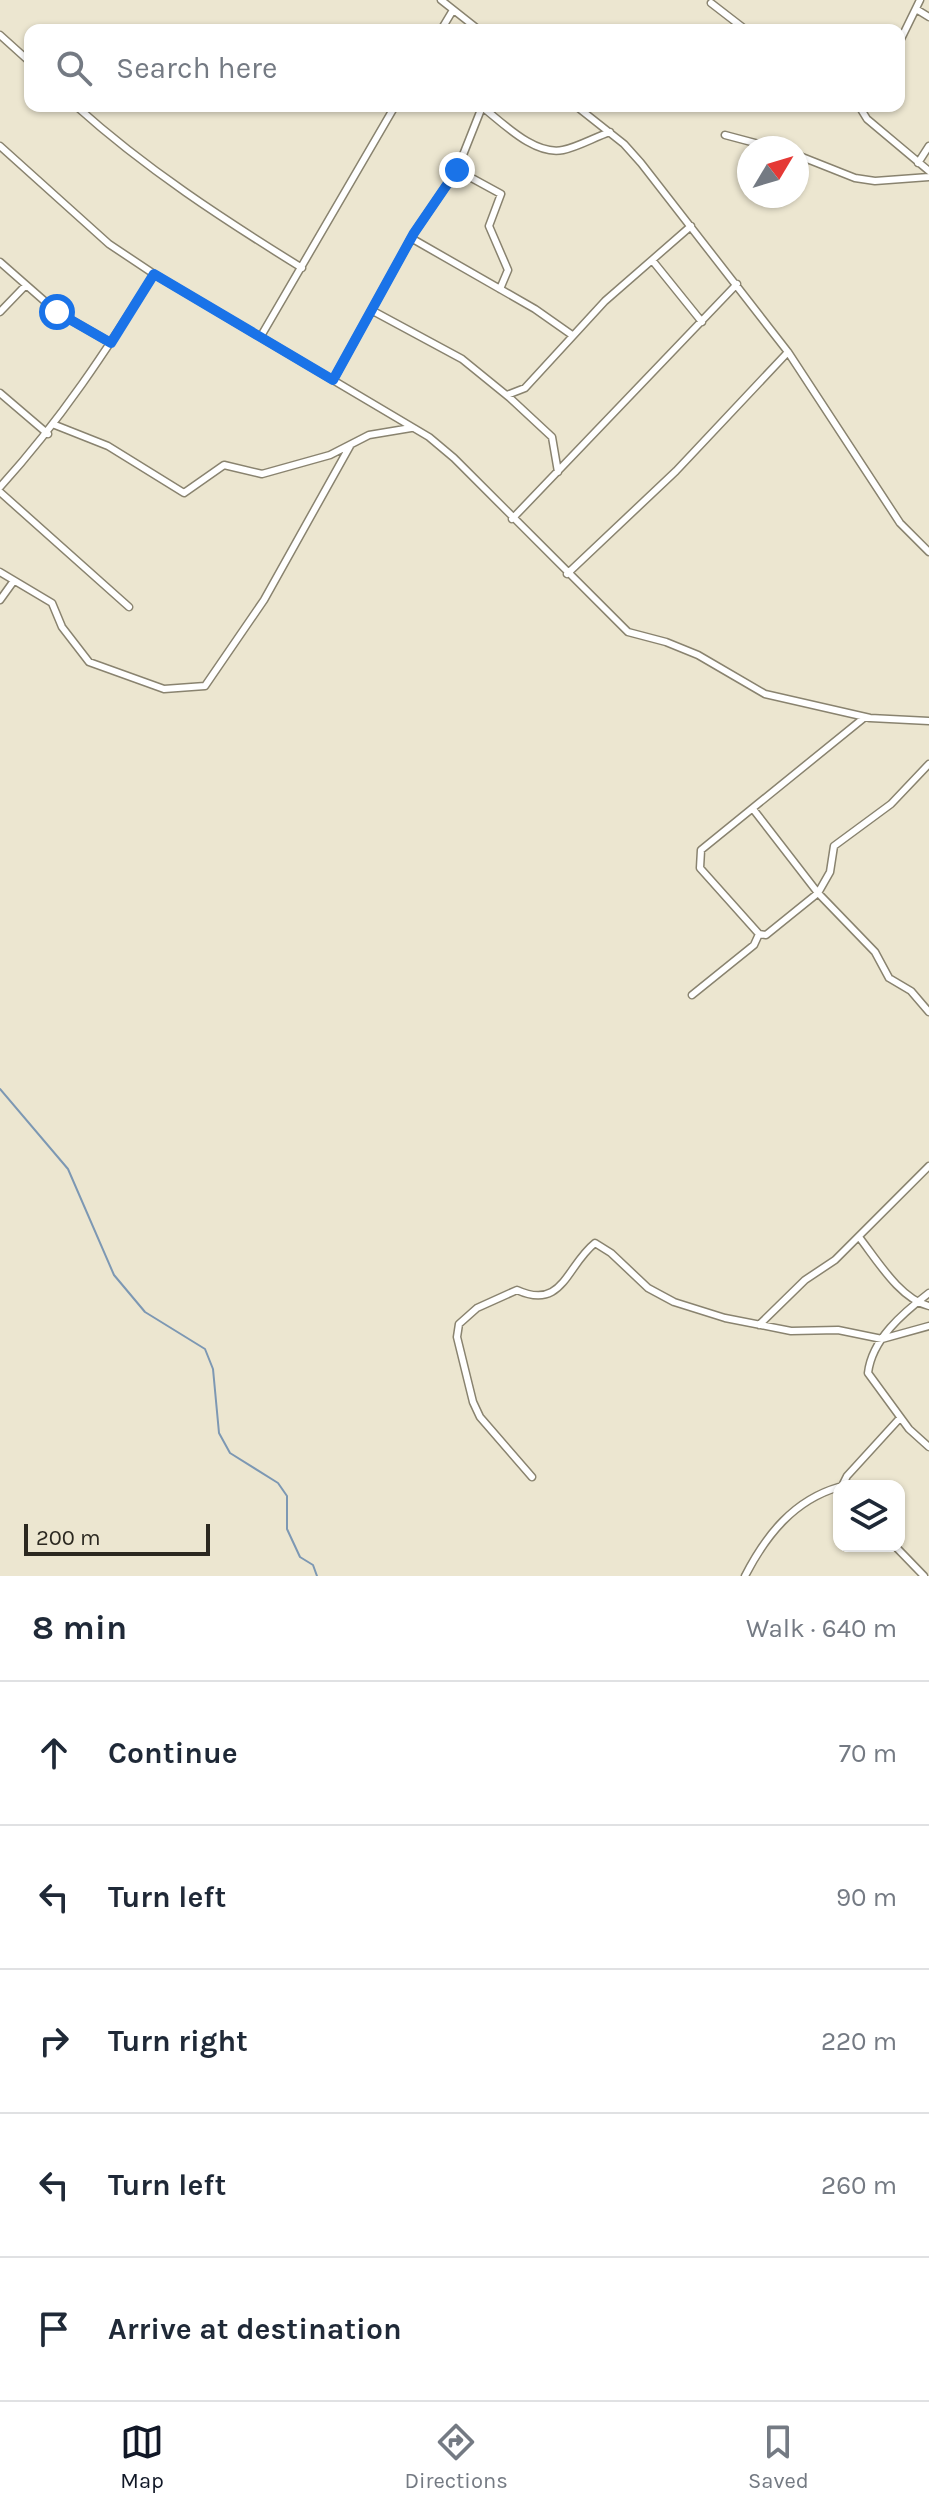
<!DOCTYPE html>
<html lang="en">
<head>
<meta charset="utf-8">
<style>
	body { margin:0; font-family:Karla,sans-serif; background:#f2f2f3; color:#1f2937 }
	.controls { position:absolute; right:24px; bottom:24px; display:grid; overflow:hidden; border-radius:16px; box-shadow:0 2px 6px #0004 }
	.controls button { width:72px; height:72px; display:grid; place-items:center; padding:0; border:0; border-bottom:2px solid #e0e1e3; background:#fff; color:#1f2937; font:40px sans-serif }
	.compass { position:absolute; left:737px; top:136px; width:72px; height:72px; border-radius:50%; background:#fff; box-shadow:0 2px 6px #0004; rotate:52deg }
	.scale { position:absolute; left:24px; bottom:20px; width:186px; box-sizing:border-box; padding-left:8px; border:4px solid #2b2820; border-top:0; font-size:22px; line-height:28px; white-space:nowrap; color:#2b2820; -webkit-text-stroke:6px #ece6d0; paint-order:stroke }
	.stop { position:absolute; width:24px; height:24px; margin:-18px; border:6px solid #1a73e8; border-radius:50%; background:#fff }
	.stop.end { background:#1a73e8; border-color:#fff; box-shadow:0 2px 8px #0008 }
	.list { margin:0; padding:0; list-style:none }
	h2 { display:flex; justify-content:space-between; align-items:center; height:104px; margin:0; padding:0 32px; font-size:34px }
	h2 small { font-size:26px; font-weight:400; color:#747a83 }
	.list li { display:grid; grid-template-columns:52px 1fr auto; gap:24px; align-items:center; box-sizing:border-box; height:144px; padding:0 32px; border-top:2px solid #e0e1e3 }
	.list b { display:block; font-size:30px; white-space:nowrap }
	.list em { font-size:26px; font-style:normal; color:#747a83 }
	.icon { flex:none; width:44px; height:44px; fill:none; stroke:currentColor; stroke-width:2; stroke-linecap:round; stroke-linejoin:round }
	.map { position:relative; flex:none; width:929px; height:1576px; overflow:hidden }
	.search { position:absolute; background:#fff; box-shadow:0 2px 6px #0004; left:24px; right:24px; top:24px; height:88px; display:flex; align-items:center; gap:20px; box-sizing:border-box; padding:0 28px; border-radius:16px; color:#747a83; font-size:30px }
	.sheet { height:824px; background:#fff }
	nav { display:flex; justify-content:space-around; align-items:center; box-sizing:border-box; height:112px; border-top:2px solid #e0e1e3; background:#fff; font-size:22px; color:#747a83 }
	nav a { display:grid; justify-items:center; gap:4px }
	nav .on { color:#111827 }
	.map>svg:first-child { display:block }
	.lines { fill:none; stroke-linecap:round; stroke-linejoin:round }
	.stream { stroke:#7d98b3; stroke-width:2 }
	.minor-casing { stroke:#89836f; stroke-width:9 }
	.minor { stroke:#fff; stroke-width:6 }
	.route { stroke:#1a73e8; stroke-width:10 }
</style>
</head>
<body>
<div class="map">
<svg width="929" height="1576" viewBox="0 0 929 1576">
	<rect width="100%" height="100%" fill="#ece6d0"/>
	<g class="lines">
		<path class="stream" d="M0,1089L68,1169L114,1275L145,1312L205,1349L213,1369L219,1433L230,1453L278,1483L287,1496V1529L300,1557L313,1565L317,1576"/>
		<g class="minor-casing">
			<path id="minor" d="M441,0L479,30
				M711,3L746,30
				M916,9L929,17
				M441,30L453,10
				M0,35L30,62
				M899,43L920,0
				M76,106C146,169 223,219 302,268
				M481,106C502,122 534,156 563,150C578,147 595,137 610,132
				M576,106L624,144L641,163L788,352L900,523L929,552
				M859,106L867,119L929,171
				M725,135L774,148
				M0,146L109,244L154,274L429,437L454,458L628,632L666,642L698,655L765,694L870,718L929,721
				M797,155L855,178L875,181L929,177
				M918,163L929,146
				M457,170L501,194L489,226L508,270L500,289
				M411,238L535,309L572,335
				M652,260L702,322
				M0,262L57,312L111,343
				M373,311L462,359L510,398L552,437L558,472
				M0,312L26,285
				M261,336L395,106
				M333,380L414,233L457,170L482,107
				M0,393L48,434
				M507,395L525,388L605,301L691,226
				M55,425L108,446L184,493L224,465L262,474L330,455L369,435L411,428
				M0,487C60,421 107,350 154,274
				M0,492L129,607
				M512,519L737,284
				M0,572L52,603L62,627L89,662L164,689L205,686L264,600L350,446
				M567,574L676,471L788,352
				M0,600L13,582
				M753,809L818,893L875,952L889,978L911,991L929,1012
				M759,934L700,868L701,850L865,717
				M759,934L766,935L818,893L830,872L834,846L891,804L929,764
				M692,995L754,945L759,934
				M859,1237C877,1260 900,1299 929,1306
				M929,1293C903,1313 872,1339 868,1373L909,1429L929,1447
				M759,1325L805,1280L835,1260L929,1166
				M532,1477L480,1417L473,1402L457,1337L459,1324L477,1308L517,1290C563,1311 566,1266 595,1243L611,1253L648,1288L674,1302L725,1318L791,1331L838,1330L882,1339L929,1326
				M842,1486L847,1476L900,1418
				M895,1546L924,1576
				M745,1576C766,1535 794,1500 839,1487"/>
		</g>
		<use href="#minor" class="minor"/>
	</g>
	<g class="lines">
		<path class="route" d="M57,312L111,343L154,274L333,380L414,233L457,170"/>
	</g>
</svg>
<div class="controls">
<button><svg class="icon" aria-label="layers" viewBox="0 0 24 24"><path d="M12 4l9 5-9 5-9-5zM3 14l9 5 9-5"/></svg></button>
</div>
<svg class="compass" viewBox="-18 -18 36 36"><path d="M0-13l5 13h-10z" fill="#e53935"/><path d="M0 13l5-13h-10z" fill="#747a83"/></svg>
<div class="scale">200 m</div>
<div class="stop" style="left:57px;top:312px"></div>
<div class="stop end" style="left:457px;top:170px"></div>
<div class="search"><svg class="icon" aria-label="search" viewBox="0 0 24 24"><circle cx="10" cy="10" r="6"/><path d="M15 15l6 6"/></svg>Search here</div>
</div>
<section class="sheet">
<h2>8 min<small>Walk · 640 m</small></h2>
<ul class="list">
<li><svg class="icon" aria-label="ahead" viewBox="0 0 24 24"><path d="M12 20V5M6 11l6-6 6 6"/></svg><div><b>Continue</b></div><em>70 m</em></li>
<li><svg class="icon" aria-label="left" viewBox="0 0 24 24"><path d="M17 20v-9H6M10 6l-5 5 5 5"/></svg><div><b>Turn left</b></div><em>90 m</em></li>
<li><svg class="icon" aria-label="right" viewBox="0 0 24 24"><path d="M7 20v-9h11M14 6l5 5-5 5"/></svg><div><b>Turn right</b></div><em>220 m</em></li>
<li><svg class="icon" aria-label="left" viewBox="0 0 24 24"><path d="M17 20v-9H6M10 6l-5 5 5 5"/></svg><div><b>Turn left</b></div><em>260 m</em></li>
<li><svg class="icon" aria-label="arrive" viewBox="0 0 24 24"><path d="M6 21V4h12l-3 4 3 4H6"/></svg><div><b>Arrive at destination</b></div></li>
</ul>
</section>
<nav>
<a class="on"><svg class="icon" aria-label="map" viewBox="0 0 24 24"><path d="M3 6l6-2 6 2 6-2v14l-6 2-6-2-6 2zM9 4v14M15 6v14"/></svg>Map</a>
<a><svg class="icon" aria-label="directions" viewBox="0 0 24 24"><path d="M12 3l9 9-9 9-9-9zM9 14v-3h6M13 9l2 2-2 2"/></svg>Directions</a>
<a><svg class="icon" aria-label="saved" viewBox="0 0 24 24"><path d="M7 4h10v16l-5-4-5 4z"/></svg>Saved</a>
</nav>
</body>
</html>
